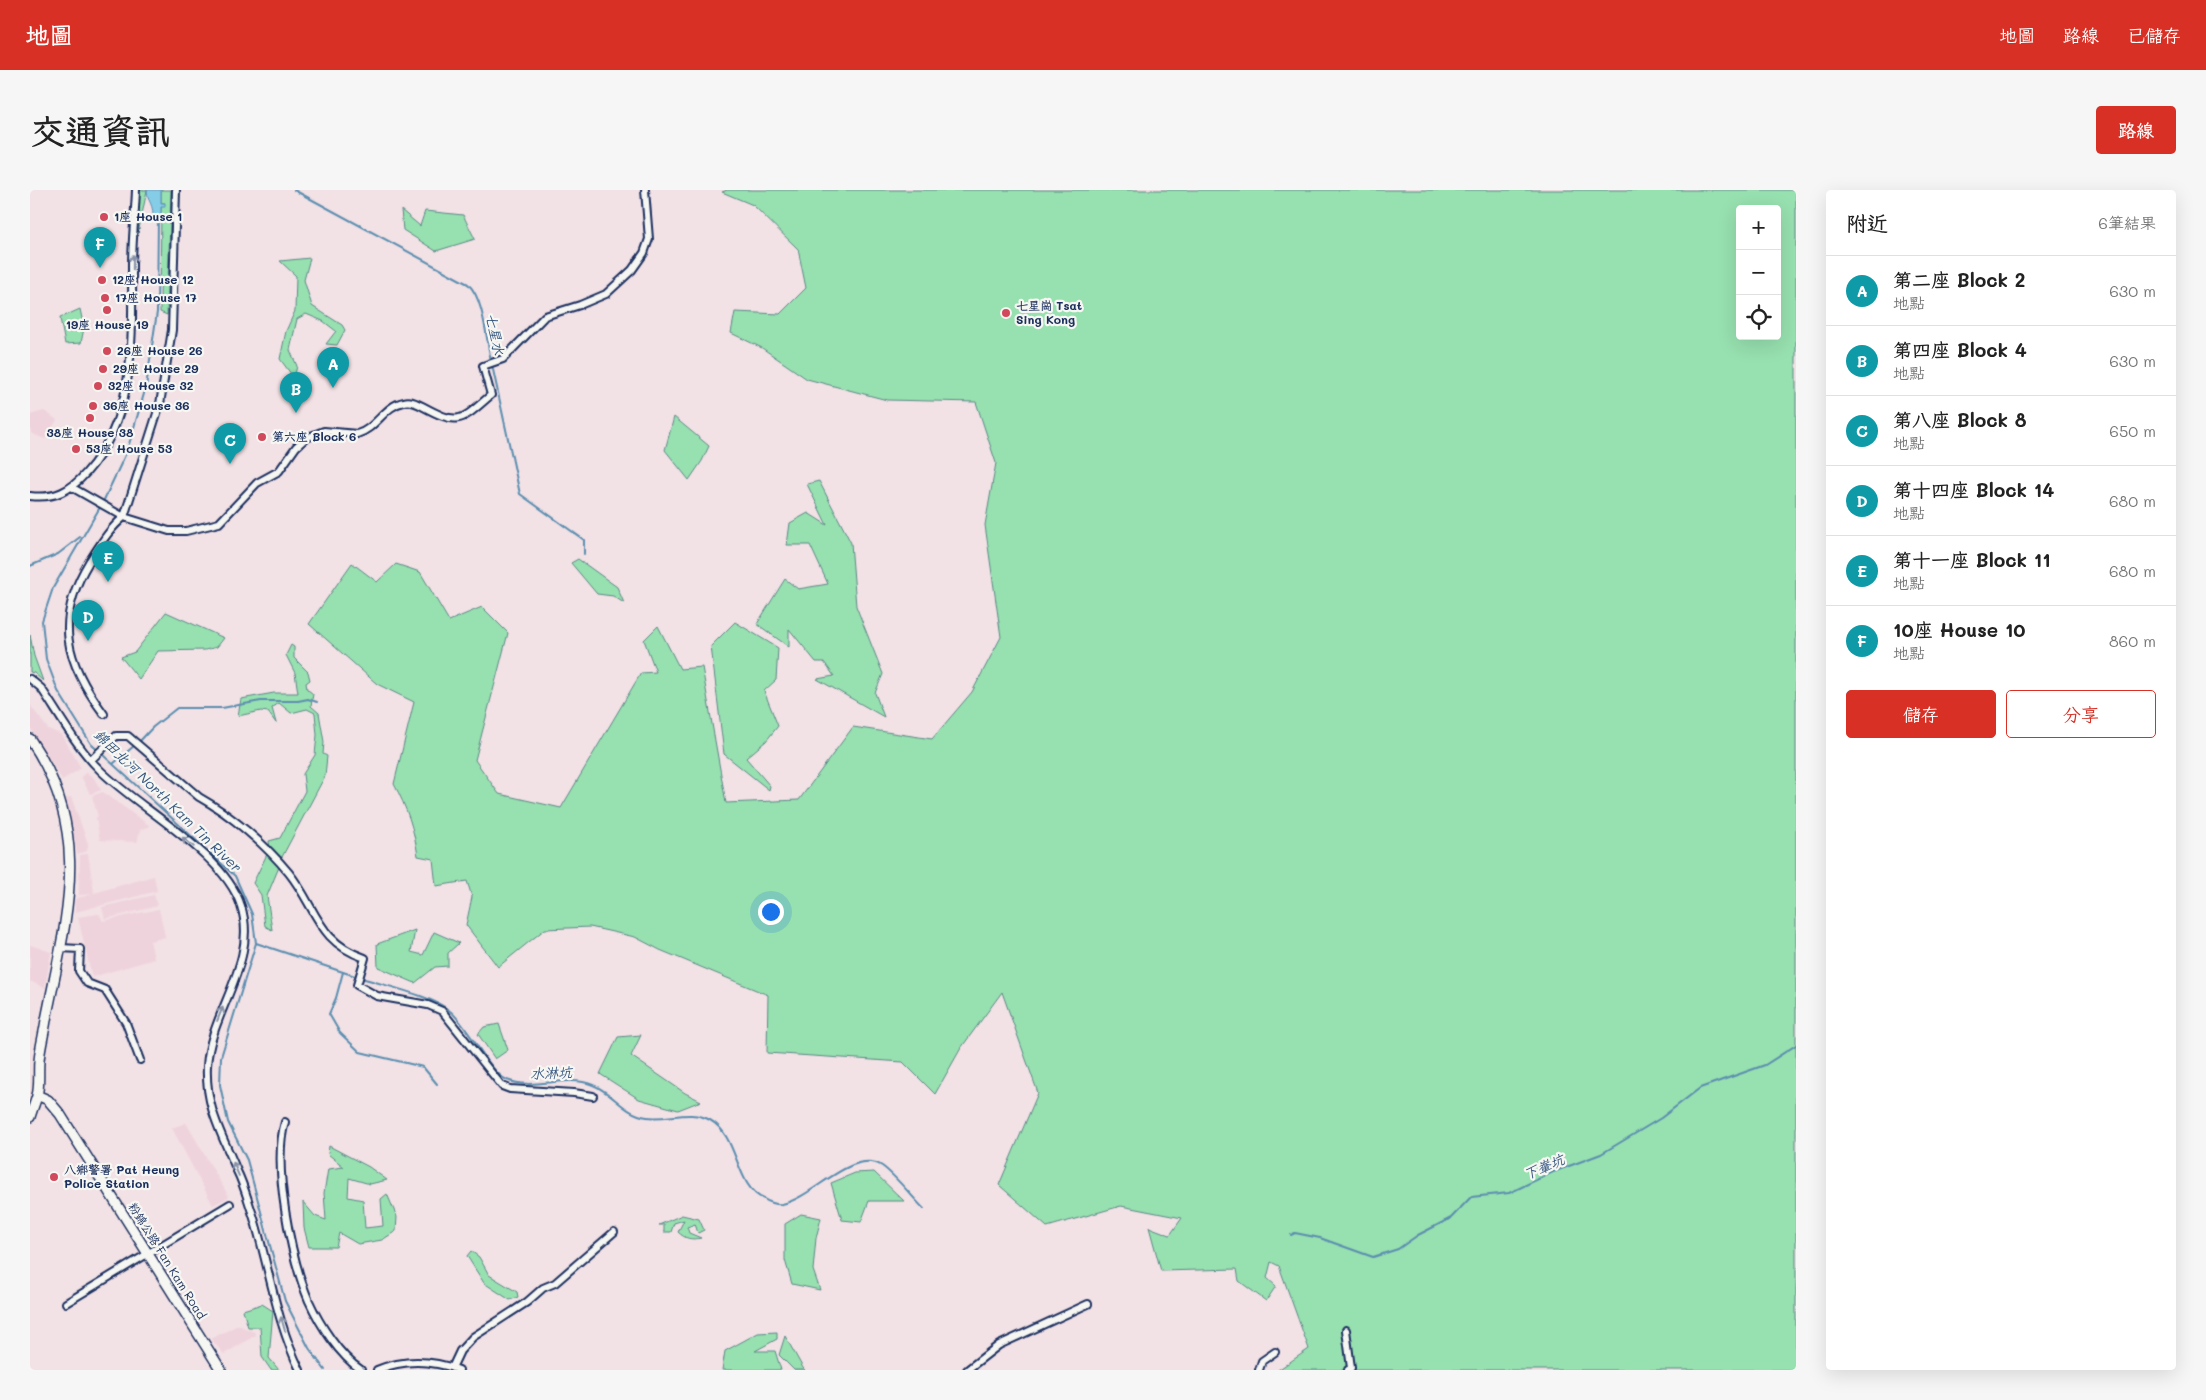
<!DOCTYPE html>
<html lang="zh-TW">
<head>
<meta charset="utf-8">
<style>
	body { margin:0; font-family:Mali,"LXGW WenKai TC",sans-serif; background:#f6f6f6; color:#222 }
	.controls { position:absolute; right:15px; top:15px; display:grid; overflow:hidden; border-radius:5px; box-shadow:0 5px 20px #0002 }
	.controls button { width:45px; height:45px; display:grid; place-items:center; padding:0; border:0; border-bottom:1px solid #e0e0e0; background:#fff; color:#222; font:25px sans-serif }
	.you { position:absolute; left:740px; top:721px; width:18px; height:18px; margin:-12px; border:4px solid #fff; border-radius:50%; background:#1a73e8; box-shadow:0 0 0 8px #1a73e833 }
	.badge { display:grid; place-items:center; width:32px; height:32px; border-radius:50%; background:#d93025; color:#fff; font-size:16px; font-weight:700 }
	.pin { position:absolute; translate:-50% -41px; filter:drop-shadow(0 1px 2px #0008) }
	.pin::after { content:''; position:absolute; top:26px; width:18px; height:15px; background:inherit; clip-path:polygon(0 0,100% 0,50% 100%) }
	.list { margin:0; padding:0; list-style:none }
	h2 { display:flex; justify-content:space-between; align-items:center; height:65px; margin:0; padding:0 20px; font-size:21px }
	h2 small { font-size:16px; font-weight:400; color:#767676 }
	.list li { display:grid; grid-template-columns:32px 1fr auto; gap:15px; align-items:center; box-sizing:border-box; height:70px; padding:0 20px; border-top:1px solid #e0e0e0 }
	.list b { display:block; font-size:19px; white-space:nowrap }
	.list p { margin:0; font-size:16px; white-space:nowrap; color:#767676 }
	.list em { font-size:16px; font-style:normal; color:#767676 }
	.actions { display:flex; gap:10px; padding:15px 20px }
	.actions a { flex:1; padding:11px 0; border:1px solid #d93025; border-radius:5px; text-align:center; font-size:18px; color:#d93025 }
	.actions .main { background:#d93025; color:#fff }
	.icon { flex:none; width:28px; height:28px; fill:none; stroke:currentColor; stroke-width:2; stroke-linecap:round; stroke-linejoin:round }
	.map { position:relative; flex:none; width:1766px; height:1180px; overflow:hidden; border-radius:5px }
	header { display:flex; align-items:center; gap:30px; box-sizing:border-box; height:70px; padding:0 25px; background:#d93025; color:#fff }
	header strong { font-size:24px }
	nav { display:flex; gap:28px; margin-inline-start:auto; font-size:18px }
	.intro { display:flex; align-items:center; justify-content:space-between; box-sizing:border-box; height:120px; padding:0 30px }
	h1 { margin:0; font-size:35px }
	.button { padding:12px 22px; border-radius:5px; background:#d93025; color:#fff; font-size:18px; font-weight:700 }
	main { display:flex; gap:30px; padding:0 30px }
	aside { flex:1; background:#fff; border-radius:5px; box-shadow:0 5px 20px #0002 }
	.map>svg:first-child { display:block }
	.built { fill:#efd3dc }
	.green { fill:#97e0af; stroke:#598886; fill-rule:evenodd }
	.water { fill:#85cde6; stroke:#5b8eb0 }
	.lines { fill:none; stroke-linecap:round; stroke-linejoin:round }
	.stream { stroke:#5b8eb0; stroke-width:2 }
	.street-casing { stroke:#1b2f5e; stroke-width:10 }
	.secondary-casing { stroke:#1b2f5e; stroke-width:12 }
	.street { stroke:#f6f6f2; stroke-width:6 }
	.secondary { stroke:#f6f6f2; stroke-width:9 }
	.oneway { stroke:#8892a8 }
	.poi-dot { fill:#d1495b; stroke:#f6f6f2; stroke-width:2 }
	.labels { text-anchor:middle; stroke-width:4.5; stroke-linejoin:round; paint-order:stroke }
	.poi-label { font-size:12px; font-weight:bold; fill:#1b2f5e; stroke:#f6f6f2; text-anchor:start }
	.street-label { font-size:12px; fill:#1b2f5e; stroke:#f6f6f2 }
	.water-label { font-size:14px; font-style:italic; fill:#365680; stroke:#f6f6f2 }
</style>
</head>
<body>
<header>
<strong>地圖</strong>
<nav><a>地圖</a><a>路線</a><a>已儲存</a></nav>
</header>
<div class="intro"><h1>交通資訊</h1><a class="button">路線</a></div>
<main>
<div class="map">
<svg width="1766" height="1180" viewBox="0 0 1766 1180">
	<rect width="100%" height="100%" fill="#f2e1e5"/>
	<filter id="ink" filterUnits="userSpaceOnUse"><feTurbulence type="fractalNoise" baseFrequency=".02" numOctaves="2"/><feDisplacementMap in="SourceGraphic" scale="10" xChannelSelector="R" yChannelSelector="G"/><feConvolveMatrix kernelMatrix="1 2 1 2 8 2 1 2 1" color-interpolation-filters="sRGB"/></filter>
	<g filter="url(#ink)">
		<path class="built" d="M14,221L27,230L15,249L1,243L0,236V225Z
			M0,515L18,539L32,545L51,578L32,590L0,537Z
			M57,583L63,587L71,600L60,604L51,586Z
			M73,602L120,636L110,640L107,652L70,650L66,628L68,626L62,606Z
			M41,607L58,654L57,661L47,664L36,608Z
			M58,664L64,703L124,686L127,701L45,722V709L62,704L49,705L50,665Z
			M124,705L127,716L75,729L72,717Z
			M129,719L135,747L120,751L124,769L62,787L48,727L69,724L73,731Z
			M0,755L21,762L15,798L0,791Z
			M156,933L199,1007L183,1015L142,938Z
			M208,1135L224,1142L226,1145L194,1164L181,1149Z"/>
		<path class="green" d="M109,0H117L108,44V5Z
			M131,0H141L137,125L130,122L131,17L135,13H131Z
			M697,0H1766V1180H1248L1279,1159L1249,1076L1241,1072L1237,1088L1246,1096L1236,1111L1209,1091L1207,1079L1131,1081L1119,1037L1140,1045L1152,1028L1091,1016L1017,1037L969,995L1008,903L972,802L931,858L905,904L873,872L737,863L738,805L630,760L605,747L560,737L515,739L468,777L436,735L442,707L437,691L406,696L403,669L388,666C384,639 377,618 364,594L384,512L347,494L279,434L322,373L347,392L366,374L390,382L419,431L452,417L478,443L445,570L469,604L531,618L611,483L626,482L614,450L628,436L650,479L672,477L696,613L769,610L823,537L902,549L942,502L971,447L955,335L966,273L946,212L857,210L777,189L732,158L701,143L705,122L750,124L776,98L768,59L723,15L692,2ZM1710,19H1747V146H1710Z
			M371,20L390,36L395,21L433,25L445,49L406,61L373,40Z
			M280,68L274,90L282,116L312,135L315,140L307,155L296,154L306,141L293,131L276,124L267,129L260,160L267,176L264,188L250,169L256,141L265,121L266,86L250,71Z
			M50,119L54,138L51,153L35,154L30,128Z
			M644,227L679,256L672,271L659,290L635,260Z
			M789,291L821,353L826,416L853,484L845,503L854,527L787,489L804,486L794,472H786L759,439V457L727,434L755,389L768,399L798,394L780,355H757L760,333L778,323L797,335L777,294Z
			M548,369L587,397L594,413L583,406L567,404L541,373Z
			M136,422L194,448L187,457L175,460L128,461L109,489L91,467L105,462Z
			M705,432L748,458L746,490L734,501L748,536L736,551L716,568L740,596L739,600L694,564L681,456Z
			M0,445L4,466L13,491L4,483L0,482Z
			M261,455L264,457V468L278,482L280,490L276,493L277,499L283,504L281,516L289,523L294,552L293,564L297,566L295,586L252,667L246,669L249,677L237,706L242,740L235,736L231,705L223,693L240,658L239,651L250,648L275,601L273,584L285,565L287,545L285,523L277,519L261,523L249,513L242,518L246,533L238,522L231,521L208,526L211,509L244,503H268L265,483L256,465Z
			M385,740L381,762L393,765L404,742L429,753L418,763V776L405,777L385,793L348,777L347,754Z
			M469,834L478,860L465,869L448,844L454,837Z
			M611,845L601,866L655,903L671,911L648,920L609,909L570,884L588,847Z
			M299,956L339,977L357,990L340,994L319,988L318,1007L333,1010L335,1038L353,1036L351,1009L357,1004L367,1027L366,1041L352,1050L328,1054L309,1043L306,1057H279L274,1038L273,1012L285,1026L296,1030L294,1003L298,979L314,977L298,964Z
			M844,982L874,1011H839L831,1032L812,1030L801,993L825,983Z
			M771,1024L791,1028L786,1048L783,1080L790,1100L762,1094L755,1070V1034Z
			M652,1025L669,1029L674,1040L668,1043L665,1034L657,1037L659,1043L671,1048C662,1050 655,1049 648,1042L654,1030L644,1033L641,1042H634V1035H629Z
			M441,1061L449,1067L459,1085L487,1102L488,1107L480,1110L454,1093L437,1066Z
			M232,1114L243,1121L239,1168L249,1180H241L232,1167L230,1137H218L213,1120Z
			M747,1142V1149L725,1161H745L751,1180H692L695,1161L728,1143Z
			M755,1146L773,1178L775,1180H764L749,1165Z"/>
		<path class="water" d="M117,0H131V13H135V17H131V27L123,30C124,13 118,14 117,0Z"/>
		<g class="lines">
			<path class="stream" d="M264,0L438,94C454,109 456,148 461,171
				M128,27L127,122L116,197L97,261L73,312L23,398L12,431L16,469L28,501L61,554L205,686L222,724L226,753L191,867L190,895L198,932L217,970L255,1111L279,1158L295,1180
				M462,175L490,304L554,350V364
				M0,376L28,364L50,347
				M109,552L123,537L147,518H192L231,511H268L278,509L287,512
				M83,574L105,555
				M226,753L328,787
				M313,782L306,808L299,824L310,843L330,862L393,877L407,894
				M332,788C356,796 402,806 420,821C437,834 460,883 477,890C504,901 535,884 563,895C582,902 595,925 617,927C639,930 660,919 680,930C709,946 705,997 734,1009C738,1012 747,1015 752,1014C783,1008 823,957 852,976C865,985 882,1007 894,1019
				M1261,1045L1265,1043L1290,1048L1343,1067L1368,1059L1388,1045L1421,1028L1441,1007L1479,1003L1523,982L1571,964L1631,928L1670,898L1735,875L1766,855"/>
			<g class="street-casing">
				<path id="street" d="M43,298L94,327L139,341H156L189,333L227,293L249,281L266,257L276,248L294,241L327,244C346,239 355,215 374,212C380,210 386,213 392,216C429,236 430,232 461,205L453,176L473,169L515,126L550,115L576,104L602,80L614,63L619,49L615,0
					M0,306C25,309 40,301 56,283C107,226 102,147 102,76C102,51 105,25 106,0
					M94,327L130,214L142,140L146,0
					M0,489L11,498C30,526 47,558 71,581C111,620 195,664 211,716C229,772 180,822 177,876C175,917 192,944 207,981C214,995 218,1011 223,1025C239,1076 246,1132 270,1180
					M74,524C35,472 24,430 59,372C70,355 79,339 94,327
					M61,570L86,546H98L169,607C201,625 235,654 259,683C287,718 287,752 335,768L327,795L347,806L398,815L412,821L472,896L480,899L544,903L563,906
					M30,758L50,759L49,781L57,793L75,800L96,833L110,870
					M255,932C242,975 261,1069 279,1111C290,1135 309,1165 331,1180
					M36,1113L200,1014
					M1316,1140L1321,1178L1318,1180
					M422,1178L430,1161L443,1147L497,1112L513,1098L525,1093L584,1042
					M347,1180C374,1169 402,1170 429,1180
					M937,1180L969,1155L1058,1114
					M1229,1180L1232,1171L1245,1162"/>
			</g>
			<g class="secondary-casing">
				<path id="secondary" d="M0,549C64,643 36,728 16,830C14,844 10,858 9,871C8,882 10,895 7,906C5,913 2,920 0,927
					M7,905L18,910L30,924L191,1180"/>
			</g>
			<use href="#street" class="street"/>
			<use href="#secondary" class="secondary"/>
		</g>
		<defs><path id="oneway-shaft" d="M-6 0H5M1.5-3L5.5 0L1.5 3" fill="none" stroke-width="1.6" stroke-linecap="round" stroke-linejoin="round" transform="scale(1.25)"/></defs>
		<g class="oneway">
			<use href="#oneway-shaft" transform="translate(103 72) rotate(-89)"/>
			<use href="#oneway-shaft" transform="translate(158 652) rotate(-141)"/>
			<use href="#oneway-shaft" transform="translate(190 824) rotate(-68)"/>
			<use href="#oneway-shaft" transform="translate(206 979) rotate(-113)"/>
			<use href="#oneway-shaft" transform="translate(253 1134) rotate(-106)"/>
		</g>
	</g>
	<g class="poi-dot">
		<circle cx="74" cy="27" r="5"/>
		<circle cx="72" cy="90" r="5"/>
		<circle cx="75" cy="108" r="5"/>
		<circle cx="77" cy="120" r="5"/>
		<circle cx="976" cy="123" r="5"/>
		<circle cx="77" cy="161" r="5"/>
		<circle cx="73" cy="179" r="5"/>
		<circle cx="68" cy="196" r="5"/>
		<circle cx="63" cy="216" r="5"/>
		<circle cx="60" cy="228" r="5"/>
		<circle cx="232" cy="247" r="5"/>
		<circle cx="46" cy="259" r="5"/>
		<circle cx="24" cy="987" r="5"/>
	</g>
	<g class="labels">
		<g class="poi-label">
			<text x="84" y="31">1座 House 1</text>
			<text x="82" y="94">12座 House 12</text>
			<text x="85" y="112">17座 House 17</text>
			<text x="986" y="120">七星崗 Tsat<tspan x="986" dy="14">Sing Kong</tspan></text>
			<text x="77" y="139" text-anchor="middle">19座 House 19</text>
			<text x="87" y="165">26座 House 26</text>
			<text x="83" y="183">29座 House 29</text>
			<text x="78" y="200">32座 House 32</text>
			<text x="73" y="220">36座 House 36</text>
			<text x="60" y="247" text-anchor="middle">38座 House 38</text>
			<text x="242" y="251">第六座 Block 6</text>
			<text x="56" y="263">53座 House 53</text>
			<text x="34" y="984">八鄉警署 Pat Heung<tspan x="34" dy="14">Police Station</tspan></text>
		</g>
		<g class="street-label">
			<text transform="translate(137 1071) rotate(58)" y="4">粉錦公路 Fan Kam Road</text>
		</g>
		<g class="water-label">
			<text transform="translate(465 144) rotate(78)" y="5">七星水</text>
			<text transform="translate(138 611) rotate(44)" y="5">錦田北河 North Kam Tin River</text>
			<text transform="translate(521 883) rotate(-2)" y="5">水淋坑</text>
			<text transform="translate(1514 977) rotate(-23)" y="5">下輋坑</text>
		</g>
	</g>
</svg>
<div class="controls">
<button>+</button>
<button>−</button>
<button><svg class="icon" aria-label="locate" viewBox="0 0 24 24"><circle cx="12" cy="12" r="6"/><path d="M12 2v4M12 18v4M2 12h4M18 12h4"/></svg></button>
</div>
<div class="you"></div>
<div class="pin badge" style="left:303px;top:198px;background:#0f9aa8">A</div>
<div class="pin badge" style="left:266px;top:223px;background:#0f9aa8">B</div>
<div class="pin badge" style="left:200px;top:274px;background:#0f9aa8">C</div>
<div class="pin badge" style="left:58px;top:451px;background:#0f9aa8">D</div>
<div class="pin badge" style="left:78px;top:392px;background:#0f9aa8">E</div>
<div class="pin badge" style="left:70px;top:78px;background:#0f9aa8">F</div>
</div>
<aside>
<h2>附近<small>6筆結果</small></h2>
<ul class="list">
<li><span class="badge" style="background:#0f9aa8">A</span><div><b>第二座 Block 2</b><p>地點</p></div><em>630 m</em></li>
<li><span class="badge" style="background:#0f9aa8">B</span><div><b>第四座 Block 4</b><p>地點</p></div><em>630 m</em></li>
<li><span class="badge" style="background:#0f9aa8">C</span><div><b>第八座 Block 8</b><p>地點</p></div><em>650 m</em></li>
<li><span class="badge" style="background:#0f9aa8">D</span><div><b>第十四座 Block 14</b><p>地點</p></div><em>680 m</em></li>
<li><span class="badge" style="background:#0f9aa8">E</span><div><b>第十一座 Block 11</b><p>地點</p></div><em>680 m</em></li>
<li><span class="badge" style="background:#0f9aa8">F</span><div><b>10座 House 10</b><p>地點</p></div><em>860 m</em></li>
</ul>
<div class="actions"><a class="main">儲存</a><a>分享</a></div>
</aside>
</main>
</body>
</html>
